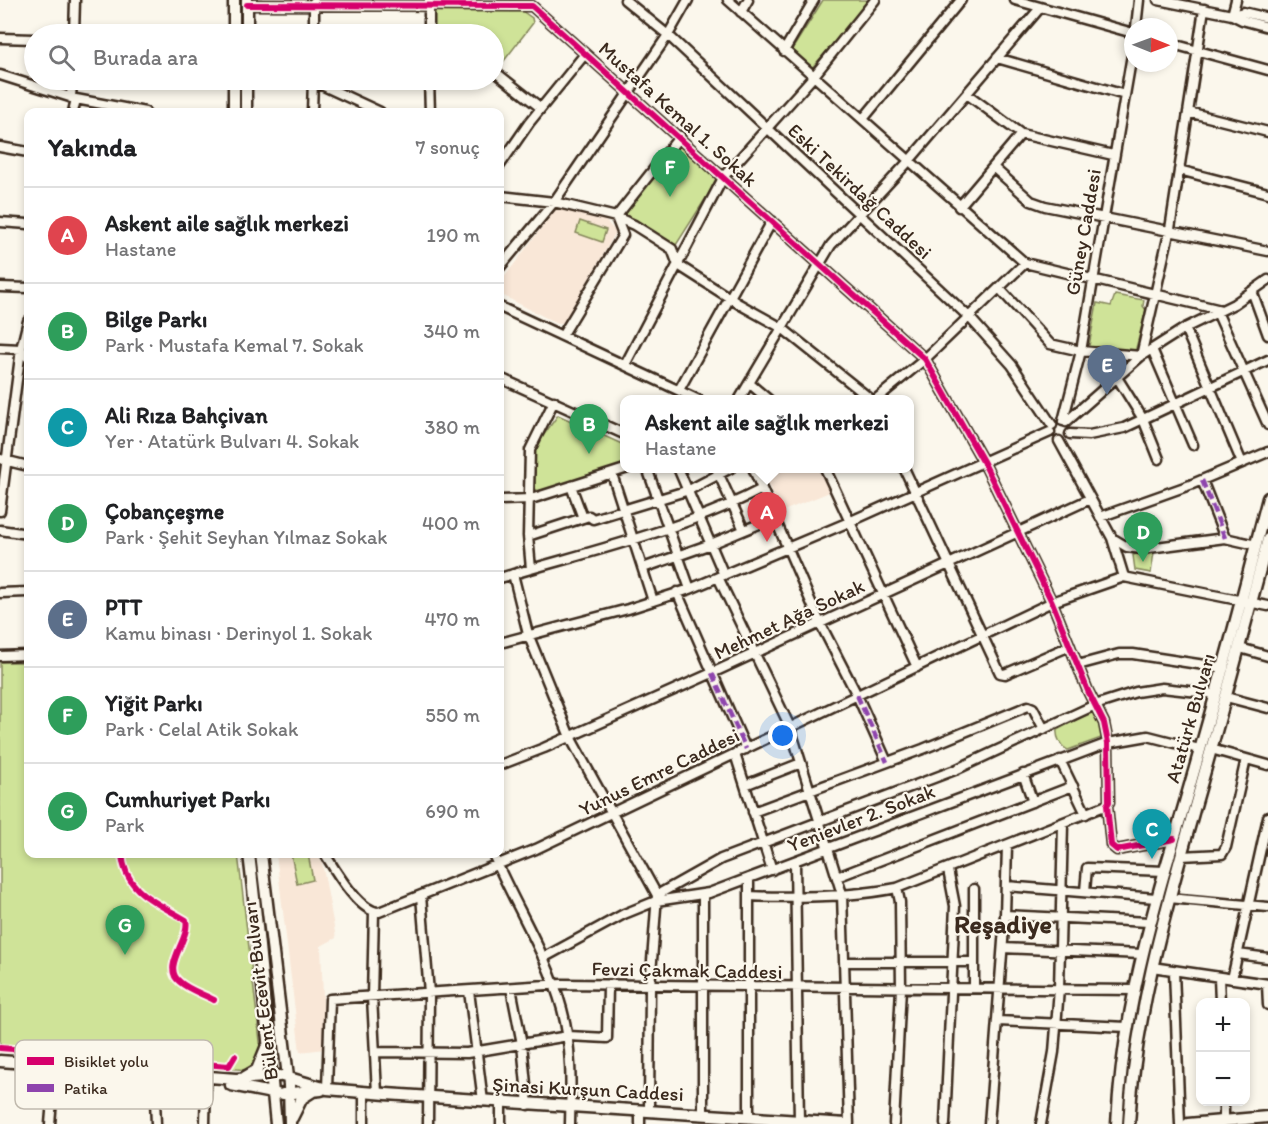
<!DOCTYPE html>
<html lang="tr">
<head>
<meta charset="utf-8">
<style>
	body { margin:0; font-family:Itim,sans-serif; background:#f2f2f2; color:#202124 }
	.controls { position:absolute; right:18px; bottom:18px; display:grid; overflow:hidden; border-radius:12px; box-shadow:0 3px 9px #0003 }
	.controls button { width:54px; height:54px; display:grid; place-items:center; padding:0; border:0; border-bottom:2px solid #e0e0e0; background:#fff; color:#202124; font:30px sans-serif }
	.compass { position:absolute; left:1124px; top:18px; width:54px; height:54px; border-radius:50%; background:#fff; box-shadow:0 3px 9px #0003; rotate:91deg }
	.you { position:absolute; left:783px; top:736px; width:21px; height:21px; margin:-15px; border:4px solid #fff; border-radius:50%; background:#1a73e8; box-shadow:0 0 0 9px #1a73e833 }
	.badge { display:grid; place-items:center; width:39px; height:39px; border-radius:50%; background:#ea580c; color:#fff; font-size:20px; font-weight:700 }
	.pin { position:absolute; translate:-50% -50px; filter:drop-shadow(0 2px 3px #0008) }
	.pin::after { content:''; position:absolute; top:32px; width:21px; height:18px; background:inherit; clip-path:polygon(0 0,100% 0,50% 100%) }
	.popup { position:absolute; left:620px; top:395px; width:294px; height:78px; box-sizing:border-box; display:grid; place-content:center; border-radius:12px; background:#fff; filter:drop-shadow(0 2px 4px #0005); font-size:20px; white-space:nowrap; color:#757577 }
	.popup b { font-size:22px; color:#202124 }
	.popup::after { content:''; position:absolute; left:50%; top:100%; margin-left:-12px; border:12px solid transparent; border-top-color:#fff }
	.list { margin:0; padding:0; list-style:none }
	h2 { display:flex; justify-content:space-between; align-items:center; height:78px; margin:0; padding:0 24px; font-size:26px }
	h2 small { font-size:20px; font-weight:400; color:#757577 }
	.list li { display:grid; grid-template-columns:39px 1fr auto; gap:18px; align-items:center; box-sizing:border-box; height:96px; padding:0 24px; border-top:2px solid #e0e0e0 }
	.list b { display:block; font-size:22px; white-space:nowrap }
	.list p { margin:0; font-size:20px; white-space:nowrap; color:#757577 }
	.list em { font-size:20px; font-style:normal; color:#757577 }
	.icon { flex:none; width:33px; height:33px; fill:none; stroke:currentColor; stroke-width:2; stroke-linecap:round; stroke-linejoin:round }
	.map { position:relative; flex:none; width:1268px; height:1124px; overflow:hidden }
	.search { position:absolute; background:#fff; box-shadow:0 3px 9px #0003; left:24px; top:24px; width:480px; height:66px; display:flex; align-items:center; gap:15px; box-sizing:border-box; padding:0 21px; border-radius:33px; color:#757577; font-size:22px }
	.panel { position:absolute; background:#fff; box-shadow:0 3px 9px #0003; left:24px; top:108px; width:480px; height:750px; border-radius:12px }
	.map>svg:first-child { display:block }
	.built { fill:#f9e7d7 }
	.green { fill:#cfe398; stroke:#85865b; stroke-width:1.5 }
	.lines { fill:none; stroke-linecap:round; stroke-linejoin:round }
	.minor-casing { stroke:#3b2a1e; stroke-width:13 }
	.major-casing { stroke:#3b2a1e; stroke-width:15 }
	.minor { stroke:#fbf7ec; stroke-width:8 }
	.major { stroke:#fbf7ec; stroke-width:10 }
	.quiet { stroke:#8e44ad; stroke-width:4.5; stroke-dasharray:9 4.5; stroke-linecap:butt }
	.cycleway-casing { stroke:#fbf7ec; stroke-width:10 }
	.cycleway { stroke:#d6006c; stroke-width:6 }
	.labels { text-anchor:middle; stroke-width:4.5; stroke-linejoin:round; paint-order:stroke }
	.street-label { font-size:20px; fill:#3b2a1e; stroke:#fbf7ec }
	.district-label { font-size:26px; font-weight:bold; fill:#3b2a1e; stroke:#fbf7ec }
	.key { fill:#fbf7ec; stroke:#c1baae; stroke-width:1.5 }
	.key-label { font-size:16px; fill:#3b2a1e }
</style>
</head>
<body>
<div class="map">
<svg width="1268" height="1124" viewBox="0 0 1268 1124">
	<rect width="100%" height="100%" fill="#fbf7ec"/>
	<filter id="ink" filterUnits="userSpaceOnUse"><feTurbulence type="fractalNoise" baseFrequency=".0167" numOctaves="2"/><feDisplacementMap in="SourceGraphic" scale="12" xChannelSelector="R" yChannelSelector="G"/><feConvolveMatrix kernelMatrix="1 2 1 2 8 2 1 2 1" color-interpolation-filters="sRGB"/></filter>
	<g filter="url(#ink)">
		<path class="built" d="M557,207L605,220L616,232L565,322L558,324L500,294V283Z
			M761,469H821L832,491L781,512Z
			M276,854H315L322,862L336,938L321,946L325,1049L300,1052Z"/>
		<path class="green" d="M823,0H872L809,71L794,56L793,48Z
			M437,9H519L532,18L533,23L500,66L494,68V34H432L433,13Z
			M677,140L720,176L676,245L616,217Z
			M580,221L606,230L602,242L576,233Z
			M1115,295L1144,300L1143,306L1146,310L1135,352L1089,346L1097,303L1111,306Z
			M558,415L624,445V466L540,492L535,489L533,450Z
			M1147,551L1154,552L1151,573L1135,570L1133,555Z
			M0,662H28V854H238L261,1050L249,1070L0,1051Z
			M1092,711L1104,733L1101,738L1068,750C1061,747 1056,737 1057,730Z
			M291,854H308L313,880L297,884Z"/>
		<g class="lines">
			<g class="minor-casing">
				<path id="minor" d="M625,0L668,35L970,318L1012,365L1052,425
					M728,0L1025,263L1221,310
					M1015,0L1133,33
					M1158,0L1232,15L1242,20L1268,27
					M247,5L532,6L925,359L984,463L1052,602L1088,691L1104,723L1108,743L1109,802L1107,805L1111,845L1117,850L1174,839
					M741,12L748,0
					M1232,15L1243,12L1268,18
					M1232,15L1236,0
					M1136,27L1139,0
					M74,34L75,0
					M314,34V2
					M429,34V0
					M0,38L34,39
					M1169,43L1268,70
					M784,51L814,0
					M997,58L1125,95
					M494,71L541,108
					M0,75L76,99L145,112
					M429,80L430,112
					M313,81L380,112
					M967,94L1021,134L1113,155
					M71,98L72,80
					M73,112L76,99
					M312,112L313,80
					M1188,112L1268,132
					M863,119L961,0
					M0,147L28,152
					M500,165L529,123L585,54
					M994,168L1031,201L1045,206L1268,251
					M1179,170L1268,193
					M500,196L554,202L616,217L634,225L672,249L678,265L739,304L782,328L872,400
					M959,207L1021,134
					M0,222L28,224
					M500,267L554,202L668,35L688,0
					M0,287L28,288
					M1000,289L1050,344L1081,351L1141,356
					M1252,291L1268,335
					M500,307L699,400
					M1217,312L1268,425
					M1185,328L1242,463
					M562,336L623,235L616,217L680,136
					M0,348L21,349L28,358
					M1152,349L1193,445
					M1141,356L1170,229L1204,9
					M625,365L724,176L813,77L875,0
					M500,378L624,434
					M1118,379L1143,419L1159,459
					M749,383L769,400
					M679,390L772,221
					M739,400L831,245L909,161L1040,8
					M875,400L925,359L1025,263
					M1063,421L1081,351L1133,49
					M1066,422L1141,356L1185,328L1234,304L1268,280
					M1070,434L1089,435L1124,428L1268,360
					M1059,441L1112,538L1124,577
					M0,459L28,466
					M647,468L690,589
					M678,468L724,575
					M716,468L744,530
					M753,468L820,623L857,695L887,762
					M825,468L917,667
					M904,468L1000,673L1005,674L1070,646
					M612,474L653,601
					M1202,480L1225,538
					M571,486L583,518
					M500,500L531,499L628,468
					M0,511L21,349L28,321
					M1100,517L1190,485L1268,452
					M0,530L28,534
					M528,536L589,516L593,519L689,490L731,468
					M1112,538L1127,547L1141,549L1225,538L1256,545
					M643,568L711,544L776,517
					M531,569L528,536L530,450L554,401
					M513,574L528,634L570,737L657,895L650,987L649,1111
					M718,577L790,727L842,894L849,1124
					M500,578C587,552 681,531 762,489
					M677,592L746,749
					M0,593L28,592
					M500,643L628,609L690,589L849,522L1050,432
					M1240,648L1268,656
					M0,656L28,655
					M1078,665L1119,654H1133L1224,668
					M1226,697L1268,708
					M1211,749L1268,765
					M735,754L772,870
					M1060,760L1086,814
					M500,765L544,748L712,673L1090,499
					M1023,774L1033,802
					M745,785L801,763
					M753,812L923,749L1028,706L1033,708L1044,729
					M325,854C335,870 359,912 379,912L536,849L1052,602L1124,577L1268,606
					M493,854C515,906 547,954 562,1009C572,1046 571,1086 570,1124
					M1181,856L1222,854L1226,847L1246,759
					M795,862L799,1121
					M837,877L1073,786
					M749,878V1117
					M1006,886L1156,898
					M1085,891L1087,868L1165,871
					M703,894V1114
					M657,895L721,859L955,770L1095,705L1136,692L1162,688L1216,694
					M421,896L429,993L428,1124
					M749,896C799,898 849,897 897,888L1107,805
					M1169,898L1268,907
					M374,912L372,997L377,1093
					M1005,915L1149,922
					M1003,948L1142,954
					M1238,954L1268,958
					M543,958L624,914L656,901L709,893L1108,743L1148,736L1199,749
					M845,962H974
					M1152,967L1268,984
					M1174,971L1180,1124
					M1219,978L1220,1002
					M1232,979L1268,817
					M1267,984L1268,1005
					M511,988L522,1044L528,1105
					M974,988V889
					M469,991L483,1101
					M998,1021L1127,1027
					M377,1052L467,1053L568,1036L607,1038L608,986
					M154,1075L156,1124
					M327,1089L330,999L562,984L1134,990
					M1224,1102V1119
					M50,1124L55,1065
					M205,1124L206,1080
					M364,1124V1092
					M501,1124V1104
					M640,1124V1111
					M894,1124L901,988L900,902L897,888
					M945,1124L955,906L948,870
					M989,1124L1005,915L1007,846
					M1041,1124L1054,1052L1059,989L1063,824"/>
			</g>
			<g class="major-casing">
				<path id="major" d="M234,0V34
					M247,34V0
					M234,80V112
					M246,112V80
					M249,854C260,944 267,1034 276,1124
					M261,854L289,1085L290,1124
					M0,1061L236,1079L279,1076
					M75,1074L206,1083
					M282,1076L327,1089L386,1094L846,1124
					M245,1077L257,1070L266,1048
					M231,1085L277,1094
					M283,1094L321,1090
					M292,1118L302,1098L313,1091
					M1117,1124C1121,1037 1141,954 1165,870C1202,747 1236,623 1268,498
					M1129,1124C1135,1013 1167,905 1197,799C1222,712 1245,626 1268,539
					M1188,1124L1268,1117"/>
			</g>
			<use href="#minor" class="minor"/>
			<use href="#major" class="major"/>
			<path class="quiet" d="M1202,480L1225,538
				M712,673L746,749
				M857,695L887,762"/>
			<g class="cycleway-casing">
				<path id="cycleway" d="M247,5L532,6L925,359L984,463L1052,602L1088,691L1104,723L1108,743L1109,802L1107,805L1111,845L1117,850L1174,839
					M122,854C125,893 157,902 186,920C191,939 160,967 180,982C189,990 203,994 214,1000
					M0,1048L229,1066L235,1056"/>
			</g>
			<use href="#cycleway" class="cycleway"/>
		</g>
	</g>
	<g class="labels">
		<g class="street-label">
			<text transform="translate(678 114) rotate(42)" y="7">Mustafa Kemal 1. Sokak</text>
			<text transform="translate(860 191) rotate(43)" y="7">Eski Tekirdağ Caddesi</text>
			<text transform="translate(1083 232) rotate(-80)" y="7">Güney Caddesi</text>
			<text transform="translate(789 619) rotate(-25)" y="7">Mehmet Ağa Sokak</text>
			<text transform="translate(1190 718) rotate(-74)" y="7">Atatürk Bulvarı</text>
			<text transform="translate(659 772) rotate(-26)" y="7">Yunus Emre Caddesi</text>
			<text transform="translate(861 818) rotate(-21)" y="7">Yenievler 2. Sokak</text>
			<text transform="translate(687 970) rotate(1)" y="7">Fevzi Çakmak Caddesi</text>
			<text transform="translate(260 991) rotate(-97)" y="7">Bülent Ecevit Bulvarı</text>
			<text transform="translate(588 1089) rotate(3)" y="7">Şinasi Kurşun Caddesi</text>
		</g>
		<g class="district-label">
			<text x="1003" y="933">Reşadiye</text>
		</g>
	</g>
	<rect x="15" y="1040" width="198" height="69" rx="9" class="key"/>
	<rect x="27" y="1057" width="27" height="8" fill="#d6006c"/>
	<rect x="27" y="1084" width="27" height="8" fill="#8e44ad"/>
	<g class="key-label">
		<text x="64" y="1067">Bisiklet yolu</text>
		<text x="64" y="1094">Patika</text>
	</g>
</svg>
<div class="controls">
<button>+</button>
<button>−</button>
</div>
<svg class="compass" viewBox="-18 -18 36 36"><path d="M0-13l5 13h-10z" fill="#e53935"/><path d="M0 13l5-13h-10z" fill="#757577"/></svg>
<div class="you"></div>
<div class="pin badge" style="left:767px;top:542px;background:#e0444e">A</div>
<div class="popup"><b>Askent aile sağlık merkezi</b>Hastane</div>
<div class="pin badge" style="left:589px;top:454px;background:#2e9e5b">B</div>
<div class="pin badge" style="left:1152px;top:859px;background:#0f9aa8">C</div>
<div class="pin badge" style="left:1143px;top:562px;background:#2e9e5b">D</div>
<div class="pin badge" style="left:1107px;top:395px;background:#5c6f8a">E</div>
<div class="pin badge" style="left:670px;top:197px;background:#2e9e5b">F</div>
<div class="pin badge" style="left:125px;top:955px;background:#2e9e5b">G</div>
<div class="search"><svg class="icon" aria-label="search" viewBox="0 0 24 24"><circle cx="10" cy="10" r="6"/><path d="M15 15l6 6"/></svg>Burada ara</div>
<section class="panel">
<h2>Yakında<small>7 sonuç</small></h2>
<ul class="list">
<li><span class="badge" style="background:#e0444e">A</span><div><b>Askent aile sağlık merkezi</b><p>Hastane</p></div><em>190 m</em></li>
<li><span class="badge" style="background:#2e9e5b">B</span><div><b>Bilge Parkı</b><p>Park · Mustafa Kemal 7. Sokak</p></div><em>340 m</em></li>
<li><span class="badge" style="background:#0f9aa8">C</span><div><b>Ali Rıza Bahçivan</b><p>Yer · Atatürk Bulvarı 4. Sokak</p></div><em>380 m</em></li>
<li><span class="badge" style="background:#2e9e5b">D</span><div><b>Çobançeşme</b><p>Park · Şehit Seyhan Yılmaz Sokak</p></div><em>400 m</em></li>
<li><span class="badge" style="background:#5c6f8a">E</span><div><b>PTT</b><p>Kamu binası · Derinyol 1. Sokak</p></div><em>470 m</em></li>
<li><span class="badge" style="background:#2e9e5b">F</span><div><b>Yiğit Parkı</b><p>Park · Celal Atik Sokak</p></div><em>550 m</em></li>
<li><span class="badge" style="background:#2e9e5b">G</span><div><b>Cumhuriyet Parkı</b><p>Park</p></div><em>690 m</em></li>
</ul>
</section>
</div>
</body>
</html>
